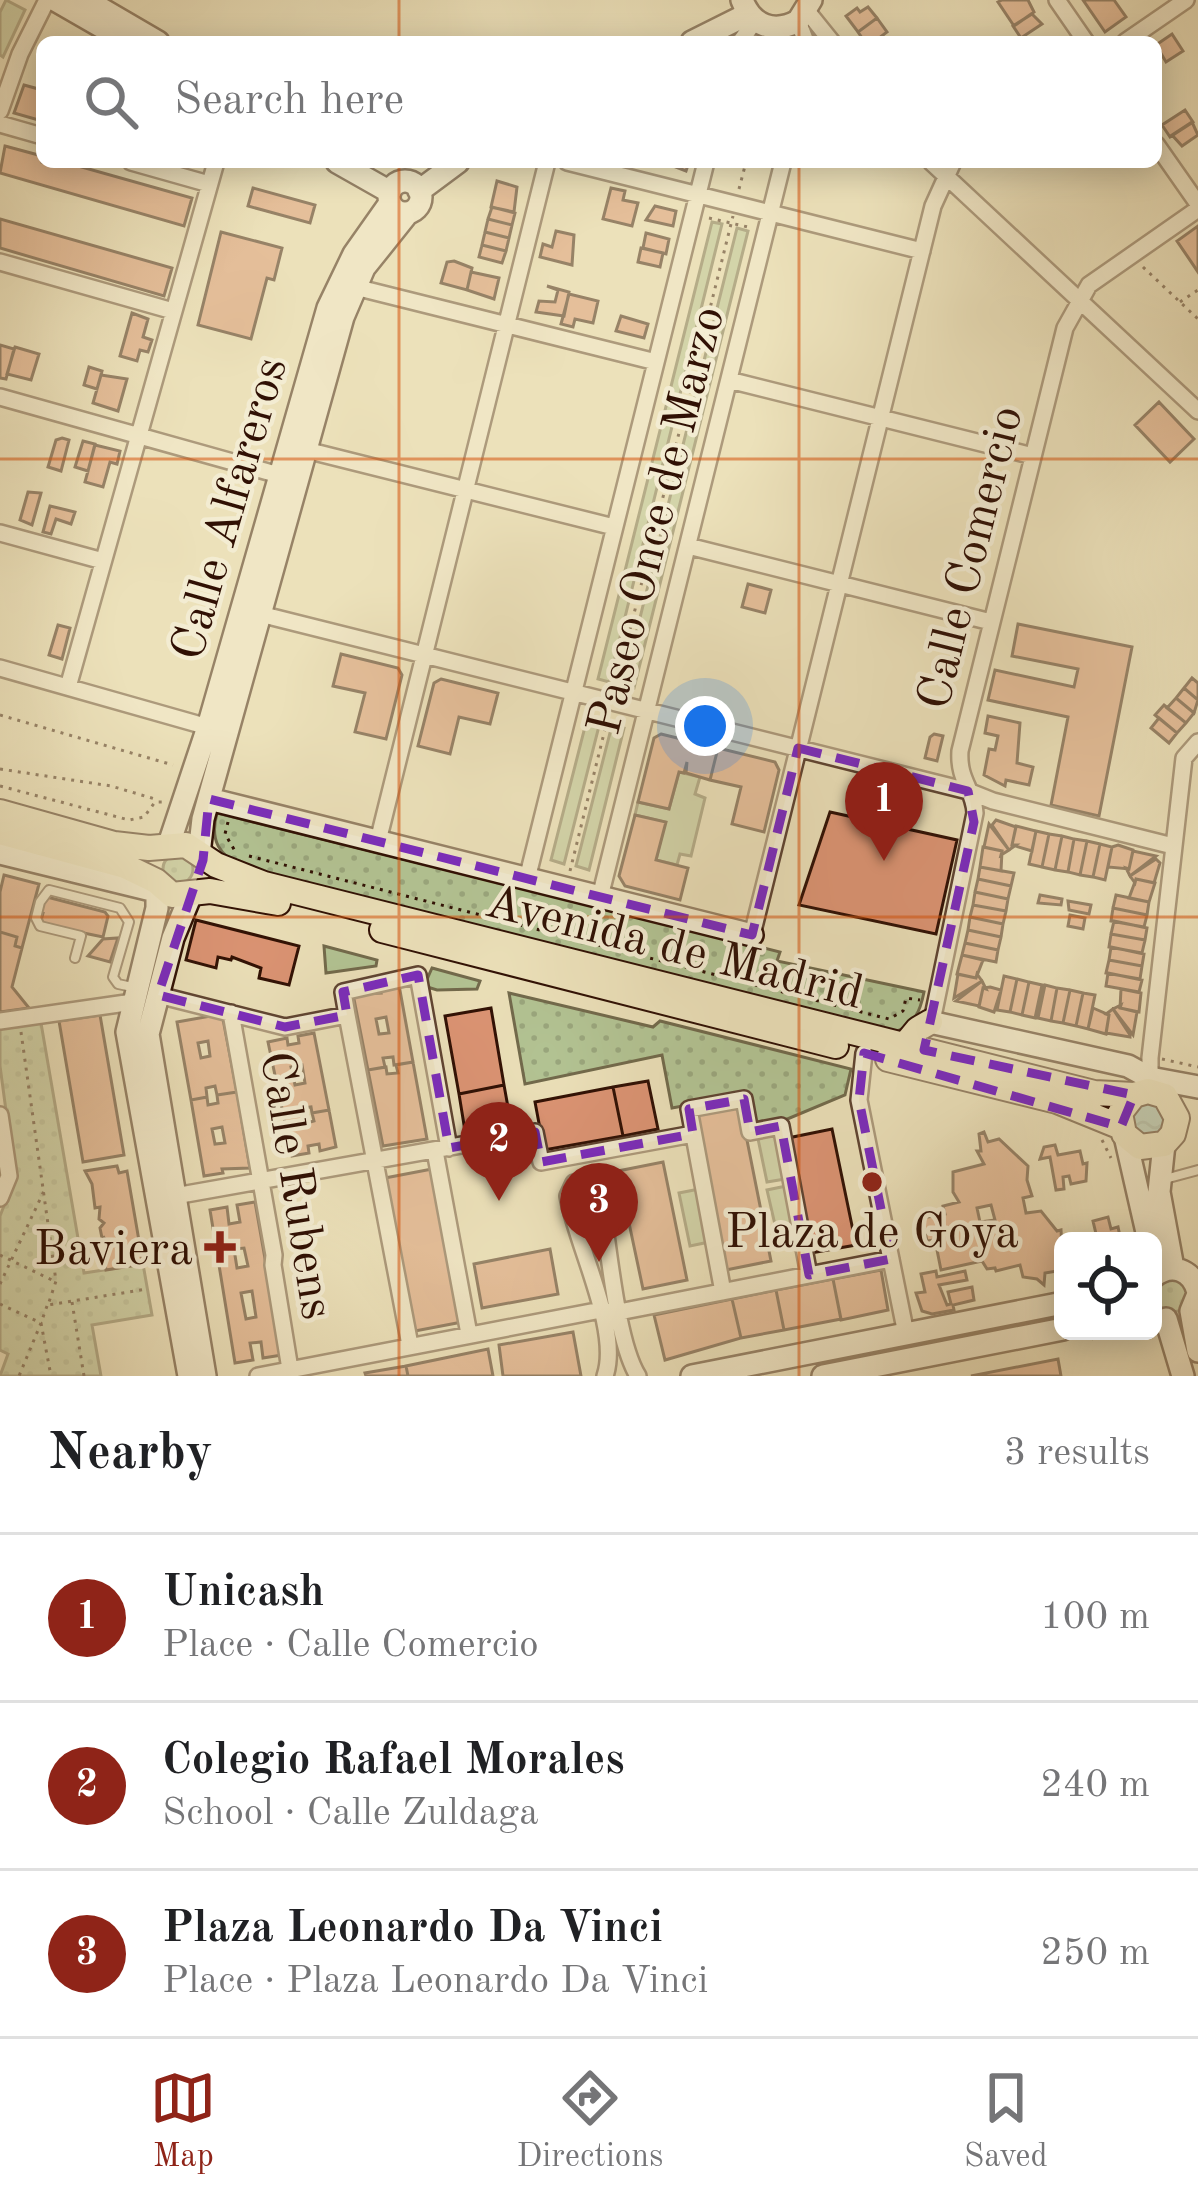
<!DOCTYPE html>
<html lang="en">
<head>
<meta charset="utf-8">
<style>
	body { margin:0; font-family:"Old Standard TT",serif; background:#f6f6f6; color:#202124 }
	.controls { position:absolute; right:36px; bottom:36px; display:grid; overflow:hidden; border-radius:18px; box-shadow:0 6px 30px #0003 }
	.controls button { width:108px; height:108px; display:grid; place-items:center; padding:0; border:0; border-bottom:3px solid #e0e0e0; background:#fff; color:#202124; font:60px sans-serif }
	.you { position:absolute; left:705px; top:726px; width:42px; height:42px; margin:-30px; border:9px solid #fff; border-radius:50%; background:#1a73e8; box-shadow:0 0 0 18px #1a73e833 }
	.badge { display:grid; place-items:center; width:78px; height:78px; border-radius:50%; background:#8f2418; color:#fff; font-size:39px; font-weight:700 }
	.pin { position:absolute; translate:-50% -99px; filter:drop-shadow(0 3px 6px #0008) }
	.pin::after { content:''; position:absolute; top:63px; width:42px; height:36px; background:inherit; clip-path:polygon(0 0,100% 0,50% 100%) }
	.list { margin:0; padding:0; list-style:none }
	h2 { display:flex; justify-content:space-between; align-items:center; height:156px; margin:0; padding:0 48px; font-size:51px }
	h2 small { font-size:39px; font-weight:400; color:#757577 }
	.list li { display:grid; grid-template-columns:78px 1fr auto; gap:36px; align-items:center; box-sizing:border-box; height:168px; padding:0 48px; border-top:3px solid #e0e0e0 }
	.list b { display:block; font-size:45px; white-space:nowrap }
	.list p { margin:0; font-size:39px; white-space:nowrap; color:#757577 }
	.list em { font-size:39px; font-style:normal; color:#757577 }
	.icon { flex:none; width:66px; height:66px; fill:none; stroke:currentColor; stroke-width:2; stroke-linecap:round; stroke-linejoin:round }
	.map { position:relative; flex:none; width:1198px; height:1376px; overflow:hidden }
	.search { position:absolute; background:#fff; box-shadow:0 6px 30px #0003; left:36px; right:36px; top:36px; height:132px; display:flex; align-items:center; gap:30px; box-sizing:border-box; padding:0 42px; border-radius:18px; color:#757577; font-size:45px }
	.sheet { height:660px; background:#fff }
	nav { display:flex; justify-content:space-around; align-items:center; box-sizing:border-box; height:168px; border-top:3px solid #e0e0e0; background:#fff; font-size:33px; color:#757577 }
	nav a { display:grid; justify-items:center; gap:6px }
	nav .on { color:#8f2418 }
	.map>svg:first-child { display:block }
	.grass { fill:#b3c494; stroke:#726a4c; stroke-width:3 }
	.park { fill:url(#park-dots); stroke:#726a4c; stroke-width:3 }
	.water { fill:url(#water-ripples); stroke:#6f786c; stroke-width:3 }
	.building { fill:#dc9474; stroke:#301004; stroke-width:3; fill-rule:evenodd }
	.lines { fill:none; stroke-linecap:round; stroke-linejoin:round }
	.lane-casing { stroke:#5f4432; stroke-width:12 }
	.street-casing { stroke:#5f4432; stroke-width:20 }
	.secondary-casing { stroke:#301004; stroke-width:26 }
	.primary-casing { stroke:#301004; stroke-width:28 }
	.path { stroke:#301004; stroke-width:3; stroke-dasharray:3 6; stroke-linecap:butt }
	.lane { stroke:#f3ecd2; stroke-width:8 }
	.street { stroke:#f3ecd2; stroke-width:15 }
	.secondary { stroke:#f3ecd2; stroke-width:21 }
	.primary { stroke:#ece1ba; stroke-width:24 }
	.marked { fill:none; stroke:#7b2cbf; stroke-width:9; stroke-dasharray:24 15; stroke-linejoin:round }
	.grid { fill:none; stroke:#d6520b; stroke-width:3; stroke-opacity:0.55 }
	.poi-dot { fill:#8f2418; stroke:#f3ecd2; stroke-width:4.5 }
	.labels { text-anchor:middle; stroke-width:9; stroke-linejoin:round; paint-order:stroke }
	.street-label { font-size:48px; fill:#301004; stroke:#f3ecd2 }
	.poi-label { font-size:48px; fill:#301004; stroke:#f3ecd2 }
</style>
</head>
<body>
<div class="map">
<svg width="1198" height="1376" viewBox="0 0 1198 1376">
	<defs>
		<pattern id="park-dots" width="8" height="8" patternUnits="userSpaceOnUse" patternTransform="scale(3)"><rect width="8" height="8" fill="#b3c494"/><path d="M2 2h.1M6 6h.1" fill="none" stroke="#9aa77e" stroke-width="1.8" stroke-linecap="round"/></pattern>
		<pattern id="water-ripples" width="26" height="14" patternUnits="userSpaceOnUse" patternTransform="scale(3)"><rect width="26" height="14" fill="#99bdb2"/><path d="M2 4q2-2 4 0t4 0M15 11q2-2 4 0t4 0" fill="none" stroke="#84a197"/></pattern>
	</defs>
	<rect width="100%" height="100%" fill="#ece1ba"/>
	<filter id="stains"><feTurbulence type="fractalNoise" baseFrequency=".00167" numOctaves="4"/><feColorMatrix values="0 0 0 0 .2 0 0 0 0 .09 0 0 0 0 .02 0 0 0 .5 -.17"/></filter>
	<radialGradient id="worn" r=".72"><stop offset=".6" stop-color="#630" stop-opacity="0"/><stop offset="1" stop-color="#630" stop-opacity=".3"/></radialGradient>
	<path class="grass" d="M6,0L25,10L3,57L0,55V12Z
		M712,222L722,224L609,682L598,679Z
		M737,228L748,231L634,688L623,686Z
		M587,719L600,722L564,864L551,860Z
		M612,725L624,728L589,870L576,866Z
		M679,772L700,777L695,794L705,798L691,856L680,854L677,865L656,860L665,822L635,815L638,802L669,809Z
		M324,946L377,960L376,966L326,973Z
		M432,968L480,981L477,989L437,990L424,986Z
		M775,1130L785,1179L767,1182L757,1134Z
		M786,1186L794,1225L776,1229L767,1190Z
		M699,1189L709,1242L690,1246L679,1193Z"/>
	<path class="park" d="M217,813L780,952L777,961L924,992C920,1012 915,1024 895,1032L243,869C220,854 209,842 217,813Z
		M163 869a15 15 0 1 1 30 0a15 15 0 1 1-30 0Z
		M509,993L653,1027L660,1021L851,1069L845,1095L785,1120L755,1126L748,1094L672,1108L662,1055L525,1084Z
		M41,1023L84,1273L143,1264L152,1315L92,1325L101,1376H0L8,1354L0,1350V1216L15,1178L0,1066V1029Z
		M1155 1295a17 17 0 1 1 34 0a17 17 0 1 1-34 0Z"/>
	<path class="water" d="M1150,1100L1168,1115L1161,1134L1138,1136L1129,1118L1132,1108Z"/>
	<path class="building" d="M1002,0H1028L1034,12L1014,26L998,2Z
		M1083,0H1114L1126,17L1105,32Z
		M868,7L877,18L858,32L846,16L857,8L860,12Z
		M1032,14L1042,24L1021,38L1013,26Z
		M877,18L887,32L874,42H865L858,32Z
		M1172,34L1183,51L1166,62L1156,45Z
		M24,85L42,90V121L14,113Z
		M1185,110L1193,122L1170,137L1162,125Z
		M1192,122L1198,135L1182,146L1172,135Z
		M5,146L42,156V162H64L192,198L184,226L0,173Z
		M663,162H689L686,171Z
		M497,181L517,187L514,212L491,207Z
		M253,188L315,205L310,223L248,206Z
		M611,188L625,191L623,200L638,203L632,226L603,219Z
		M655,206L676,211L673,226L646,220Z
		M492,207L515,213L512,225L488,219Z
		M0,219L172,268L164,296L0,248Z
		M488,219L512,225L509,238L485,232Z
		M1198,226V272L1177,241Z
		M556,231L574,235L572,265L540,257L543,244L552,247Z
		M221,232L282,248L274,280L267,278L251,339L198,325Z
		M485,232L509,238L506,251L482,245Z
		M646,233L669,239L666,254L643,248Z
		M482,245L506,251L502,263L479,257Z
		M641,248L663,253L660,267L638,262Z
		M454,261L472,268L467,290L441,283L447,262Z
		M471,272L499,278L494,299L467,290Z
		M547,286L569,292L564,316L536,312L539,301L555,302L558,290Z
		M569,294L598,301L593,323L575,319L573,327L561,324Z
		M132,313L148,319L143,337L152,340L148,352L140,350L137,361L120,356Z
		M621,316L648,324L644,338L616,331Z
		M0,345L14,349L6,379L0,378Z
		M15,347L39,354L31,380L7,374Z
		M89,367L102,371L97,389L84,385Z
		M101,375L127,379L118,411L93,403Z
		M1159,402L1194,439L1170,462L1135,425Z
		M62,438L69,440L61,471L48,467L56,440Z
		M83,441L95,444L88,471L75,467Z
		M95,445L120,451L117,464L110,462L103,487L85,482Z
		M28,492L41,493L32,525L20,520Z
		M50,506L75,512L71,524L56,519L51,534L43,532Z
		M748,584L771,590L765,613L742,607Z
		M1018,624L1132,647L1099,816L1051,805L1068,717L988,700L995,670L1074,687L1078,669L1012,656Z
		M58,625L70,628L62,659L49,655Z
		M341,654L398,668L402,675L386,739L355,732L365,693L333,686Z
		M1192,678L1198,683V700L1184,688Z
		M441,679L498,693L490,724L459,717L450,754L418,746L434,683Z
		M1184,688L1198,700L1194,713L1176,698Z
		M1176,698L1194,713L1186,723L1167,708Z
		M1164,705L1186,723L1177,733L1155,715Z
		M988,716L1020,723L1017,763L1033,767L1029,785L1006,780L1005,786L984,775L989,749L995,750L998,736L985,733Z
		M1159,718L1177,733L1169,743L1151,728Z
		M661,734L718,748L710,780L686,773L687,762L684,773L679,772L669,809L638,802L654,738Z
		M934,734L943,736L937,761L925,758L930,737Z
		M718,748L775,762L779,770L764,832L732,824L741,787L710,780Z
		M830,812L957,840L936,934L799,905Z
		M635,815L666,822L656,860L688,868L680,900L625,886L619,876Z
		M996,820L1016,827L1012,845H1016L1009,850L992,825Z
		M989,824L1009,850L1001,855L1002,851L984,847Z
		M1016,826L1036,831L1032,851L1012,845Z
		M1036,831L1049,834L1042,867L1029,864Z
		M1049,834L1062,836L1055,870L1042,867Z
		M1062,836L1074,839L1068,872L1055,870Z
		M1074,839L1087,841L1080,875L1068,872Z
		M1087,841L1100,844L1093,877L1080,875Z
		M1100,844L1112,847L1105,880L1093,877Z
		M1118,845L1133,850L1129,869L1108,867L1112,847Z
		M983,847L1002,851L1001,871L980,867Z
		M1133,851L1156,856L1130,876L1126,868L1129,869Z
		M1156,859L1160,863L1154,883L1136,879L1135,883L1130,876Z
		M980,867L1014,873L1011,886L978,879Z
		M4,875L39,884L22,948L15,946L17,937L0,932V892Z
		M978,879L1011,886L1008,899L975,892Z
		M1136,879L1155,883L1149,902L1129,898Z
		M975,892L1008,899L1006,911L973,905Z
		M1040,895L1062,899L1061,905L1038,903Z
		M1116,895L1149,902L1147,915L1113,908Z
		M47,897L105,912L108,916L103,937L40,924L43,913L39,912Z
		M1068,901L1091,905L1089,914L1069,910Z
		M973,905L1006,911L1003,924L970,917Z
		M1113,908L1147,915L1144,927L1111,921Z
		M1070,915L1085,918L1083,929L1068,926Z
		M970,917L1003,924L1001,937L968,930Z
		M196,920L299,946L289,985L259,978L261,968L232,957L231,960L218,957L216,968L186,960Z
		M1114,921L1147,928L1145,940L1111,934Z
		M968,930L1001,937L998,950L965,943Z
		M0,932L17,937L15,946L22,948L12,987L29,1008L0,1012Z
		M1111,934L1145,940L1142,953L1109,947Z
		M118,938L110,962L88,956L103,939Z
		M965,943L998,950L996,962L962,955Z
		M1111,947L1144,954L1142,966L1109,960Z
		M962,955L983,960L976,978L957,974Z
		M1109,960L1142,966L1140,979L1106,973Z
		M1108,973L1142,980L1139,992L1106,986Z
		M958,974L976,978L977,974L982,981L954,998Z
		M1004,976L1017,979L1010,1012L997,1010Z
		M1017,979L1029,982L1022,1015L1010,1012Z
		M982,981L986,989L983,988L979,1006L956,1001Z
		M1029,982L1042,985L1035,1018L1022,1015Z
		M399,985L413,1062L394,1065L393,1057L383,1058L385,1067L368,1070L353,994L381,993L380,989ZM386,1017L389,1033L379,1034L376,1019Z
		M1045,985L1057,988L1051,1021L1038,1018Z
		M990,987L1001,990L994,1012L979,1007L983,988Z
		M1057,988L1070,990L1063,1023L1051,1021Z
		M1121,989L1141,993L1139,1012L1120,1008Z
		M1070,990L1083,993L1076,1026L1063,1023Z
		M1083,993L1095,995L1088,1029L1076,1026Z
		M1121,1005L1120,1008L1137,1012L1133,1035L1113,1009Z
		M491,1008L504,1085L459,1094L445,1016Z
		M1093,1008L1109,1015L1106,1034L1088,1029Z
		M1113,1009L1130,1035V1037L1106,1033L1109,1015L1106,1014Z
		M222,1014L237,1092L217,1095L215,1086L206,1088L207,1097L191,1100L177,1022ZM208,1041L210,1056L201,1058L198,1043Z
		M100,1015L124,1155L83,1162L59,1021Z
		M314,1033L329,1110L312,1113L311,1107L301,1108L302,1115L284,1118L268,1042L287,1038L288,1045L299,1043L298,1036ZM302,1065L305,1083L295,1085L291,1067Z
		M413,1062L427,1139L383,1146L368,1070L386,1067L387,1074L398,1073L396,1065Z
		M648,1081L658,1129L623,1136L613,1087Z
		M504,1085L511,1124L465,1131L459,1094Z
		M613,1087L623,1136L544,1150L535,1102Z
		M237,1092L250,1168L222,1169L223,1173L204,1176L191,1100L207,1097L208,1105L218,1103L217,1095ZM222,1127L225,1143L215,1144L212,1129Z
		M740,1105L771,1261L726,1270L695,1114Z
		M329,1110L336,1147L320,1151L319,1144L308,1146L309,1153L292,1156L284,1118L302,1115L303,1124L314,1121L312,1113Z
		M832,1129L856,1245L811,1253L788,1138Z
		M984,1132L988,1142L999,1139L1028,1166L1027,1180L1032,1196L1023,1198L1026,1213L1041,1211L1057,1231L1061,1230L1063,1270L1045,1273L1044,1285L1037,1279L1023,1277L1020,1265L996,1271L995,1268L987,1269L982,1261L941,1270L935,1240L927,1241L922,1218L945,1214L943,1206L959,1202L953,1192V1172L984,1164L977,1151H981L979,1134ZM991,1205L995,1220L980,1222L977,1208Z
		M1055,1145L1058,1155L1080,1151L1083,1164L1087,1163L1086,1181L1071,1184L1069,1176L1063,1177L1064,1189L1056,1190L1050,1157L1040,1159L1044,1147Z
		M663,1162L687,1280L643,1289L618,1171Z
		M117,1166L119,1173L127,1171L143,1264L106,1270L101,1240L105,1237L102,1238L100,1228L104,1223L99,1219L100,1207L95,1208L92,1184L85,1171Z
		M432,1169L462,1322L415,1331L385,1178Z
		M255,1202L282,1355L263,1358L261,1342L250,1343L253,1360L235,1363L210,1210L227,1207L229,1224L240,1222L237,1205ZM244,1248L248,1266L237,1268L234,1249ZM252,1291L256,1317L246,1319L241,1293Z
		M1108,1217L1111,1229L1118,1227L1121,1241L1097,1238L1093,1221Z
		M550,1249L558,1294L482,1308L474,1264Z
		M881,1270L888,1310L841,1320L833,1279Z
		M936,1271L937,1277L965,1271L967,1280L939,1285L947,1305L951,1304L948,1292L972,1287L974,1300L953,1305L954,1310L932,1314L922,1311L916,1293L925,1292L921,1274Z
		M833,1279L841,1319L784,1330L776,1290Z
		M776,1290L784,1330L741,1338L732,1299Z
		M732,1299L741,1338L665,1360L654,1315Z
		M573,1332L581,1376H503L499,1345Z
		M488,1349L493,1376H408L406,1366Z
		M1058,1359L1061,1376H971Z
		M406,1366L408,1376H366L365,1373Z"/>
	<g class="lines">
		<g class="lane-casing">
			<path id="lane" d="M75,958L81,936L40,926L36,918L40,902L49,890L120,908L129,922L113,977L118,984L137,988
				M1165,1179L1198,1170"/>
		</g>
		<g class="street-casing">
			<path id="street" d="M1057,0L1086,42
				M807,11L832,42
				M798,21L806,42
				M740,42L755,21
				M1125,42L1186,0
				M0,111L20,54L47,0
				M0,124L42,136
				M1156,144L1198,204
				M131,162L209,184
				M567,162L922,251
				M931,162L1198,411
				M0,262L173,311
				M355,287L656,362
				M729,380L1033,456
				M0,397L279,475
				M306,450L614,527
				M0,533L103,561
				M688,546L991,622
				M260,614L968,791L993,801L1173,846
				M0,668L208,727
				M68,687L216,162
				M378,841L547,162
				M527,879L706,162
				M600,897L783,162
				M752,935L933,206L953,162
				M158,995L285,1027L347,1015L343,992L418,975L449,1148
				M231,1013L274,1255L273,1265L290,1369
				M347,1015L410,1345
				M0,1021L133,1002
				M931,1026L975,813C974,789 958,781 960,751L1065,328L1089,285L1198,209
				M864,1053L859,1100L906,1334
				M1150,1082V1058L1184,758L1198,742
				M0,1115L9,1176L0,1198
				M435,1151L469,1334
				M175,1196L535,1132L541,1162L693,1134
				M723,1292L689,1109L744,1099L750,1132L781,1126L809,1275
				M258,1376L601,1310L619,1312L891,1259
				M605,1376C621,1330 576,1244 568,1196L574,1183L588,1179L599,1188C608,1235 615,1339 638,1376"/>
		</g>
		<g class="secondary-casing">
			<path id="secondary" d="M55,0L128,42
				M86,0L158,42
				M742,0C752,26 774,34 798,21L811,0
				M692,42L748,14
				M337,162L390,192
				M389 197a16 16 0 1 1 32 0a16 16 0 1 1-32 0Z
				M419,191L458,162
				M209,799L752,935
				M168,847L208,727L328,308L354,254L390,203
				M0,853L168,894
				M199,854L203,819L343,317L364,268L408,213
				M157,884V908L127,1032L189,1376
				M192,892L173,938L148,1034L205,1376
				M930,1022L1128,1066L1150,1078L1198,1087
				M1125,1136L1149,1241
				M1164,1144L1159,1192L1173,1268
				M1153,1277C1171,1262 1192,1269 1198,1292
				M1198,1294L1191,1311L1198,1351
				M1166,1319L1183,1376
				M692,1376L1063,1303
				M823,1376L1063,1329"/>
		</g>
		<g class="primary-casing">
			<path id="primary" d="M0,812L114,844L149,848L186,845L216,865L264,884L1094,1093L1134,1095L1148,1091L1165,1096L1177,1118L1173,1134L1164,1144L1140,1147L1124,1134L1120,1113L1134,1095
				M0,832L125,866L156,881L172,895L210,891L278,903
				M382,930L836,1046
				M904,1046L918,1029L930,1022
				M888,1059L1057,1101L1121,1127"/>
		</g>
		<path class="path" d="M739,189L746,162
			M709,218L752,228
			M1143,267L1198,319
			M1180,302L1198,290
			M615,690L733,216
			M0,715L173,765
			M585,716L628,727
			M0,769L111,786L155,799
			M0,786L129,820L144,817L155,802H165
			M228,822L225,834L235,851
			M249,856L889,1019L903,1011L906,998L920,1000
			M570,871L608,717
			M21,1032L56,1281L48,1305L147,1289
			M1162,1059L1198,1067
			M1102,1140L1111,1158
			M0,1255L54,1281
			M0,1284L44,1191
			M72,1302L84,1376
			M0,1304L41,1323L19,1376
			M47,1306L41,1323L51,1376
			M1089,1331L1091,1339L1137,1331"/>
		<use href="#lane" class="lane"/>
		<use href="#street" class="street"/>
		<use href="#secondary" class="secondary"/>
		<use href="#primary" class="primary"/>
	</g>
	<path d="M0 0H1198V1376H0ZM798,748L968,791L974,822L924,1050L1134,1095L1121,1127L864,1053L859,1100L891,1259L809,1275L781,1126L750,1132L744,1099L689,1109L693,1134L541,1162L535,1132L449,1148L418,975L343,992L347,1015L285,1027L158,995L203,860L209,799L752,935Z" fill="#ece1ba" fill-opacity=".55" fill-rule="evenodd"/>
	<path class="marked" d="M798,748L968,791L974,822L924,1050L1134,1095L1121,1127L864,1053L859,1100L891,1259L809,1275L781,1126L750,1132L744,1099L689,1109L693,1134L541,1162L535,1132L449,1148L418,975L343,992L347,1015L285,1027L158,995L203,860L209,799L752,935Z"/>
	<path class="grid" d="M399,0V42M799,0V42M399,162V1376M799,162V1376M0,459H1198M0,917H1198"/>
	<g class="poi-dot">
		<circle cx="872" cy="1182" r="12"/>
		<path d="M214 1229h12v12h12v12h-12v12h-12v-12h-12v-12h12z"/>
	</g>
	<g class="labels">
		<g class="street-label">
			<text transform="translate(227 508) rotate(-74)" y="17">Calle Alfareros</text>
			<text transform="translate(654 520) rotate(-76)" y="17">Paseo Once de Marzo</text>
			<text transform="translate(968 557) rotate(-76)" y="17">Calle Comercio</text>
			<text transform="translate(675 945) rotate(14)" y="17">Avenida de Madrid</text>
			<text transform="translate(299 1185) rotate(81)" y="17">Calle Rubens</text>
		</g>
		<g class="poi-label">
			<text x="872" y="1247">Plaza de Goya</text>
			<text x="193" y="1264" text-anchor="end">Baviera</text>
		</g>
	</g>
	<rect width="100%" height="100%" filter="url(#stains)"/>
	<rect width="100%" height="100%" fill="url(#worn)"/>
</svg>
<div class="controls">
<button><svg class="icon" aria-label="locate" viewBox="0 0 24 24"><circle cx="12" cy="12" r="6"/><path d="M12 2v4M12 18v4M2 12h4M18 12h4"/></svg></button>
</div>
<div class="you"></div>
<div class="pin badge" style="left:884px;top:861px">1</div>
<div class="pin badge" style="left:499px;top:1201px">2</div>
<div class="pin badge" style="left:599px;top:1262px">3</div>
<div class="search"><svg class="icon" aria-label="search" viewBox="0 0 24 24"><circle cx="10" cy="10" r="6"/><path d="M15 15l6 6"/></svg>Search here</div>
</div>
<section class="sheet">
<h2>Nearby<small>3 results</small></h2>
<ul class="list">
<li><span class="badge">1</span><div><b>Unicash</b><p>Place · Calle Comercio</p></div><em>100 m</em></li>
<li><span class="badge">2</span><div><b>Colegio Rafael Morales</b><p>School · Calle Zuldaga</p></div><em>240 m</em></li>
<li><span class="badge">3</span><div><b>Plaza Leonardo Da Vinci</b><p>Place · Plaza Leonardo Da Vinci</p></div><em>250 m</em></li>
</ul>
</section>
<nav>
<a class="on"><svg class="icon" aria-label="map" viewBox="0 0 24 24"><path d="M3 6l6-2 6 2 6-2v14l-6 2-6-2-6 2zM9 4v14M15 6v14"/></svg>Map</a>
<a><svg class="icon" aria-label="directions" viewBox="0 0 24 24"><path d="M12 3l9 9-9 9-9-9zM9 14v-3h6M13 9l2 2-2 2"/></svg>Directions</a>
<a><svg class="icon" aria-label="saved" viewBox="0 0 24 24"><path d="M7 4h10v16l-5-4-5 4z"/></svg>Saved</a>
</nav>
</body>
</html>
